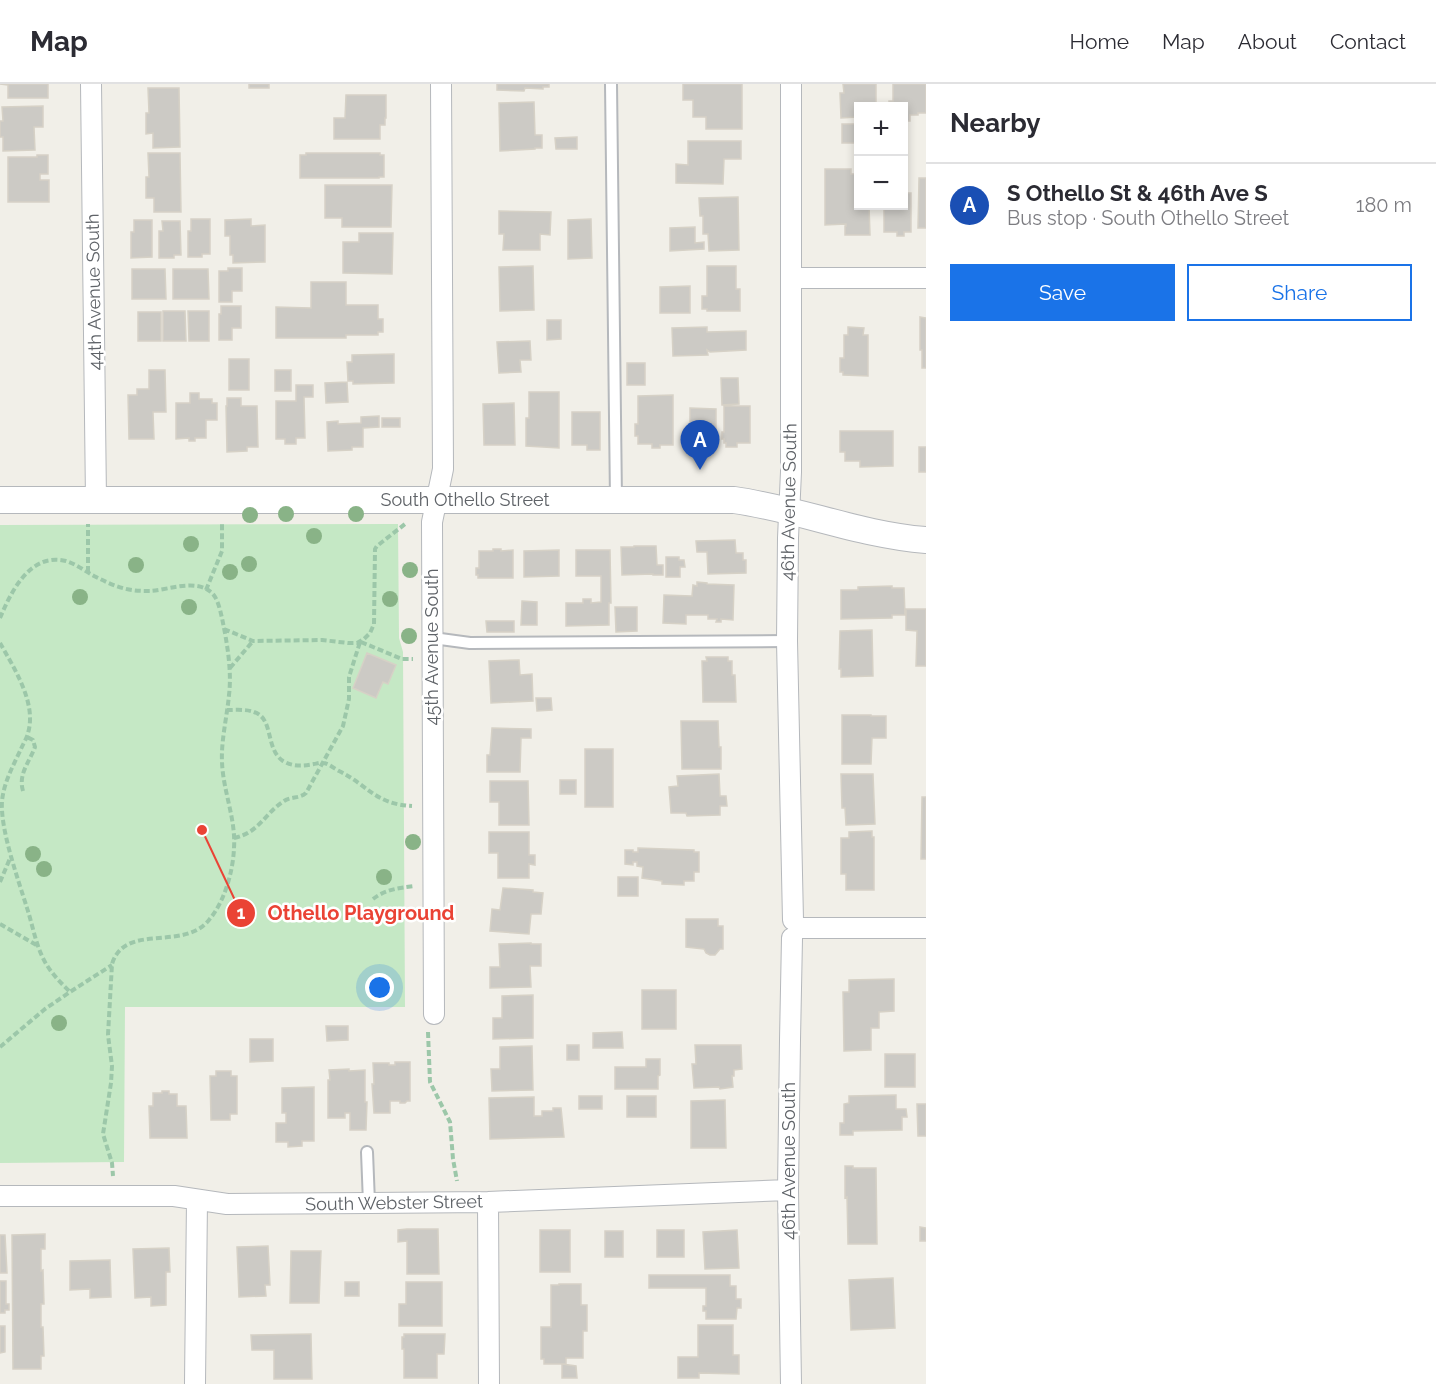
<!DOCTYPE html>
<html lang="en">
<head>
<meta charset="utf-8">
<style>
	body { margin:0; font-family:Raleway,sans-serif; background:#f2f2f3; color:#2b2b33 }
	.controls { position:absolute; right:18px; top:18px; display:grid; overflow:hidden; border-radius:0px; box-shadow:0 3px 9px #0003 }
	.controls button { width:54px; height:54px; display:grid; place-items:center; padding:0; border:0; border-bottom:2px solid #e1e1e2; background:#fff; color:#2b2b33; font:30px sans-serif }
	.you { position:absolute; left:380px; top:904px; width:21px; height:21px; margin:-15px; border:4px solid #fff; border-radius:50%; background:#1a73e8; box-shadow:0 0 0 9px #1a73e833 }
	.badge { display:grid; place-items:center; width:39px; height:39px; border-radius:50%; background:#1a73e8; color:#fff; font-size:20px; font-weight:700 }
	.pin { position:absolute; translate:-50% -50px; filter:drop-shadow(0 2px 3px #0008) }
	.pin::after { content:''; position:absolute; top:32px; width:21px; height:18px; background:inherit; clip-path:polygon(0 0,100% 0,50% 100%) }
	.list { margin:0; padding:0; list-style:none }
	h2 { display:flex; justify-content:space-between; align-items:center; height:78px; margin:0; padding:0 24px; font-size:26px }
	h2 small { font-size:20px; font-weight:400; color:#7c7c81 }
	.list li { display:grid; grid-template-columns:39px 1fr auto; gap:18px; align-items:center; box-sizing:border-box; height:84px; padding:0 24px; border-top:2px solid #e1e1e2 }
	.list b { display:block; font-size:22px; white-space:nowrap }
	.list p { margin:0; font-size:20px; white-space:nowrap; color:#7c7c81 }
	.list em { font-size:20px; font-style:normal; color:#7c7c81 }
	.actions { display:flex; gap:12px; padding:18px 24px }
	.actions a { flex:1; padding:14px 0; border:2px solid #1a73e8; border-radius:0px; text-align:center; font-size:21px; color:#1a73e8 }
	.actions .main { background:#1a73e8; color:#fff }
	.map { position:relative; flex:none; width:926px; height:1300px; overflow:hidden }
	header { display:flex; align-items:center; gap:36px; box-sizing:border-box; height:84px; padding:0 30px; background:#fff; border-bottom:2px solid #e1e1e2 }
	header strong { font-size:28px }
	nav { display:flex; gap:33px; margin-inline-start:auto; font-size:21px }
	main { display:flex }
	aside { flex:1; background:#fff }
	.map>svg:first-child { display:block }
	.green { fill:#c5e8c5 }
	.building { fill:#cccac5; stroke:#d6d1c6; stroke-width:1.5 }
	.lines { fill:none; stroke-linecap:round; stroke-linejoin:round }
	.service-casing { stroke:#b5b8bc; stroke-width:14 }
	.minor-casing { stroke:#b5b8bc; stroke-width:22 }
	.tertiary-casing { stroke:#b5b8bc; stroke-width:28 }
	.path { stroke:#9cc7a9; stroke-width:4; stroke-dasharray:6 3; stroke-linecap:butt }
	.service { stroke:#fff; stroke-width:10 }
	.minor { stroke:#fff; stroke-width:20 }
	.tertiary { stroke:#fff; stroke-width:26 }
	.tree { fill:#89b387 }
	.labels { text-anchor:middle; stroke-width:5; stroke-linejoin:round; paint-order:stroke }
	.street-label { font-size:18px; fill:#5f6368; stroke:#fff }
	.leader { fill:none; stroke:#ea4335; stroke-width:2 }
	.callout-dot { fill:#ea4335; stroke:#fff; stroke-width:2 }
	.mark-label { font-size:18px; text-anchor:middle; font-weight:bold; fill:#fff }
	.callout-label { font-size:20px; text-anchor:middle; font-weight:bold; fill:#ea4335; stroke:#fff; stroke-width:5; stroke-linejoin:round; paint-order:stroke }
</style>
</head>
<body>
<header>
<strong>Map</strong>
<nav><a>Home</a><a>Map</a><a>About</a><a>Contact</a></nav>
</header>
<main>
<div class="map">
<svg width="926" height="1300" viewBox="0 0 926 1300">
	<rect width="100%" height="100%" fill="#f1efe8"/>
	<path class="green" d="M398,440L399,554L403,568L405,923H125L124,1078L0,1079V441Z"/>
	<path class="building" d="M0,0H48V14H8V1Z
		M249,0H269V4H249Z
		M497,0H549V3H543V5L525,4L524,7L497,6Z
		M683,0H742V45H706V33H693V16H683Z
		M843,0H876V22H858V33L841,34L840,9H844Z
		M893,0H926V29H918V31H910V37H904V22H889V17H893Z
		M148,4H179L180,63L153,64V49L146,50V29H149Z
		M346,11H386V34H385V41H380V55H334V34H345Z
		M534,18L535,51H542V64H535V65L500,67L499,19Z
		M43,22V43H34L35,66L3,67V53H0V37H3L2,23Z
		M842,40H858V59H842Z
		M577,53V65H556L555,54Z
		M688,57H741V75H724L723,100L676,99V80L688,81Z
		M148,69H180L181,128H154V114H146V93H149Z
		M306,69H380V71H384V93H379V94H300V71H306Z
		M37,71H48V90H40V96H49V118H8V73H37Z
		M825,85H851V90H858V122H869L870,151H845V142H846V140L825,141Z
		M919,94H926V144H918Z
		M325,101H392L391,143H342V134H325Z
		M904,109H911V148H904V152H897V148H884V122H904Z
		M738,113L739,166L709,167L708,150H703V132H700L699,114Z
		M499,127L551,128L550,151L540,150V166H503L504,150H499Z
		M191,135H210V170H202V173H188V147H191Z
		M251,135V142L265,141V178L233,179V171H230V152H225V136Z
		M591,135L592,174L568,175V136Z
		M134,136H152V173L131,174V148H134Z
		M162,137H180L181,171H174V174H159V147H163Z
		M695,143V159L704,158V165L670,167V144Z
		M359,149H393L392,190L343,189V158H359Z
		M533,182L534,226L500,227L499,183Z
		M707,182H736V205H740V227H707V225H702V212H707Z
		M228,184H242V207H232V218H219V187H228Z
		M132,185H165L166,215H132Z
		M173,185H208L209,215H173Z
		M311,198H346V221H378V235H383V248H378V251H346V254H276V223L311,224Z
		M690,202V229H660V203Z
		M221,222H241V244H232V256H219V230H221Z
		M163,227H185L186,257H163Z
		M188,227H209V257H189Z
		M138,228H161V257H138Z
		M920,233L926,234V284H922V266H920Z
		M547,236H561V255L547,256Z
		M707,243V248L746,247V266L710,268L707,266L708,271L673,272L672,244Z
		M848,243L864,244L863,251H868V292L843,291V288H840V274H844V251H848Z
		M530,257L531,276H520L521,288L499,289L497,258Z
		M394,270V299L353,300V297H348L347,278H352V271Z
		M229,275H249V306H229Z
		M627,279H645V301H627Z
		M149,286H165L166,328H153L154,355H129L128,311H137V305H149Z
		M275,286H291V307H275Z
		M721,294H738L739,320L722,321Z
		M347,298L348,318L326,319L325,299Z
		M296,301H313V313H304L305,354H296V360H285V355H276V317H296Z
		M529,308H559V364L526,362V334H529Z
		M190,309H199V315H212V319H217V336H206V354H195V357H189V354L176,355V319H190Z
		M673,311V361H660V364H652V360H638V352H635V340H638V312Z
		M227,314H241V322H257L258,363H247V367L227,368L226,322H227Z
		M514,319L515,361H484L483,320Z
		M724,322H750V359H737V363H726V359H724V355H722V348H724Z
		M690,324L716,325V361H690Z
		M572,328H600V366H587V361H572Z
		M379,332V343L363,344V363H352V366L328,367L327,338L338,337V340L361,339V333Z
		M382,334H400V343H382Z
		M840,347H893V382L860,383V377H845V368H840Z
		M919,363H926V388H919Z
		M735,456L736,469H743V476H746V489L708,490L707,468H697L696,457Z
		M634,462H656L657,481H663V491H653V490L622,491L621,463H634Z
		M493,465H501V467L513,466V494H478V491H476V484H479V467H493Z
		M559,466V492L524,493V467Z
		M576,466H610L611,519H609V541L566,542V519H583V515H591V519L601,518V492H576Z
		M666,473H679V476H684L685,483H680V493H666Z
		M697,498L707,499V500L734,501L733,536L721,535V538H716L717,535H708V531H686V540L663,539L664,511L692,512L693,501L697,502Z
		M892,502V504H904L905,531H892V534L841,535V506H858V503Z
		M522,517L537,518V541H521Z
		M615,523H637V547L616,548Z
		M906,525H926V582H916L917,547L906,546Z
		M486,537H514V548H487Z
		M872,546L873,592L841,593V585H839L840,547Z
		M367,569L396,581L388,600L383,598L376,614L353,604Z
		M706,573H728V577H732V591H735L736,618H703L702,577H707Z
		M519,576L520,591L532,590L533,617L491,619L489,577Z
		M536,614H551L552,626L537,627Z
		M842,631H871V632H886V654H872L871,680H842Z
		M681,637H718L719,663H721V685H682Z
		M492,644L531,645V654H521L520,688H487V671H490Z
		M585,665H613V723H585Z
		M719,690L720,712H726L727,722H720V731L687,732L686,729H671L669,703L678,702L677,692Z
		M841,690H873L875,740L846,741L845,724H842Z
		M560,696H576V710H560Z
		M490,697H528L529,741H499V718H490Z
		M922,713H926V775H921Z
		M872,747V753H874V806H846V790H841V754H849V748Z
		M489,748H529V771H535V781L529,780V794H498V769H489Z
		M638,764L694,766V768H699V788H694V797H684V801L662,800V797L642,794L643,783L637,782V778H633V781L625,780V766H633V768H638Z
		M618,793H638V812H618Z
		M503,804L533,806V808L543,809L541,830H531L529,850L490,847L492,825L500,826Z
		M686,835H718V842H723V865H720L715,871H710L706,869L704,865L686,863Z
		M531,859V860H541V882H530L531,903L490,904V883H500L499,860Z
		M894,895V927L879,928V944H871V966L844,967L843,908H849V896Z
		M642,906H676V945H642Z
		M533,911V954L493,955V934H502V912Z
		M326,942H348V956L327,957Z
		M622,948L623,964H593V949Z
		M250,955H273V977L250,978Z
		M567,961H579V976H567Z
		M695,961H741L742,985L734,986V992H732L733,1003L720,1005L719,1003L694,1004L692,980H696Z
		M532,962L533,1006L492,1007L491,985H500V963Z
		M885,970H915V1003H885Z
		M646,975H660V991L658,992V1005H615V983H646Z
		M395,978H410V1017H407L405,1019H400V1017H390V1029H374L372,1000H374L373,979H389V981H395Z
		M349,985V987L365,986V1018H367L366,1046H350V1029H345V1034H328V996H330L329,986Z
		M216,987H231V992H237V1030H230V1036H211L210,992H216Z
		M314,1003V1057H302V1062L288,1063V1058H276V1039H286V1029H282V1004Z
		M162,1007H169V1010H177V1022H186L187,1054H150L149,1022H153V1009H162Z
		M896,1011V1025H906L907,1033H902V1046L853,1047V1051H840V1039H844V1020L849,1019V1012Z
		M579,1012H602V1025H579Z
		M627,1012H656V1033H627Z
		M534,1013V1032H542V1027H553V1024H561L564,1053L490,1055L489,1014Z
		M725,1016L726,1064H691V1017Z
		M917,1020H926V1052H918Z
		M845,1082H853V1084H876L877,1160H848L847,1113L845,1114Z
		M920,1143L926,1144V1157H920Z
		M407,1145H438L439,1190H407V1157L398,1158V1146Z
		M540,1146H570V1188H540Z
		M657,1146H684V1173H657Z
		M737,1146L739,1184L705,1185L703,1148Z
		M605,1147H623V1173H605Z
		M45,1150V1165H41V1187L43,1186L44,1220H41V1243H43L44,1272H41V1285H13L12,1151Z
		M0,1151H5L7,1189H0Z
		M268,1162L270,1201H265L266,1212L239,1213L237,1163Z
		M169,1164L170,1188H166V1221L151,1222V1213L135,1214L133,1165Z
		M291,1167H321L319,1219H290Z
		M110,1176L111,1213L90,1214V1205L70,1206V1177Z
		M649,1191H730V1202H736V1215H741V1224H737L736,1235H706V1227H703V1222H706V1204H649Z
		M893,1194L895,1244L851,1246L849,1196Z
		M0,1197H6V1220H9V1226H5V1229H0Z
		M345,1198H359V1212H345Z
		M406,1198H442V1242H399V1220H406Z
		M559,1200H581V1221H587V1247H583V1274H566V1280H544V1275H541V1243H551V1201H559Z
		M698,1241H733V1271H739V1290L699,1289V1294H678V1273H698Z
		M0,1242H5V1268L0,1269Z
		M311,1250L312,1295H274V1266H252L251,1251Z
		M404,1250H445L444,1270H437V1294H404V1265H402V1253H404Z
		M562,1280L576,1282L577,1294H562Z"/>
	<g class="lines">
		<g class="service-casing">
			<path id="service" d="M611,0L616,416
				M433,554L470,559L787,557
				M367,1068L369,1119"/>
		</g>
		<g class="minor-casing">
			<path id="minor" d="M91,0L96,416
				M791,0V388L788,454L787,557L793,836
				M791,194H926
				M802,844H926
				M434,930L432,438L443,385L441,0
				M0,1112H174L227,1120L369,1119L488,1118L788,1106
				M488,1118L489,1300
				M195,1300L197,1116
				M791,1300L788,1106L790,956L792,854"/>
		</g>
		<g class="tertiary-casing">
			<path id="tertiary" d="M0,416H734C799,425 860,451 926,456"/>
		</g>
		<path class="path" d="M88,488V440
			M206,506L222,467V438
			M0,534C11,508 30,468 66,477C76,480 85,487 94,492C106,498 118,504 132,506C138,507 144,507 150,507C169,506 196,494 212,509C218,515 220,526 222,534C227,558 232,587 229,611C227,633 221,656 222,678C223,707 236,735 234,764C233,787 225,817 209,836C183,868 125,838 112,880L108,951L112,982L111,999L103,1050L112,1079L113,1092
			M224,545L253,557L322,556L348,559H357L364,555L370,549L374,540L375,465L377,462L405,440
			M361,558L402,575H413
			M0,559C14,584 37,619 28,649C27,654 23,660 21,665C13,682 4,698 2,717C0,745 18,795 27,824C32,839 35,857 42,872C48,886 59,897 70,908
			M230,584L253,557
			M227,626C235,626 246,625 254,628C274,634 265,665 283,677C293,683 303,682 314,680C315,680 322,678 323,679C328,679 335,685 339,687C369,702 375,720 412,722
			M23,707C18,690 29,679 35,663L33,656L27,653
			M234,754C259,749 265,729 284,717C292,712 299,715 306,709L343,642L349,615V593L360,558
			M0,798L11,772
			M373,815C386,805 399,804 415,802
			M0,840L38,862
			M428,948L430,998L450,1038L453,1075L457,1097
			M0,963L45,925L70,908L112,881"/>
		<use href="#service" class="service"/>
		<use href="#minor" class="minor"/>
		<use href="#tertiary" class="tertiary"/>
	</g>
	<g class="tree">
		<circle cx="286" cy="430" r="8"/>
		<circle cx="356" cy="430" r="8"/>
		<circle cx="250" cy="431" r="8"/>
		<circle cx="314" cy="452" r="8"/>
		<circle cx="191" cy="460" r="8"/>
		<circle cx="249" cy="480" r="8"/>
		<circle cx="136" cy="481" r="8"/>
		<circle cx="410" cy="486" r="8"/>
		<circle cx="230" cy="488" r="8"/>
		<circle cx="80" cy="513" r="8"/>
		<circle cx="390" cy="515" r="8"/>
		<circle cx="189" cy="523" r="8"/>
		<circle cx="409" cy="552" r="8"/>
		<circle cx="413" cy="758" r="8"/>
		<circle cx="33" cy="770" r="8"/>
		<circle cx="44" cy="785" r="8"/>
		<circle cx="384" cy="793" r="8"/>
		<circle cx="59" cy="939" r="8"/>
	</g>
	<g class="labels">
		<g class="street-label">
			<text transform="translate(94 208) rotate(-91)" y="6">44th Avenue South</text>
			<text x="465" y="422">South Othello Street</text>
			<text transform="translate(789 418) rotate(-89)" y="6">46th Avenue South</text>
			<text transform="translate(432 563) rotate(-90)" y="6">45th Avenue South</text>
			<text transform="translate(789 1077) rotate(-90)" y="6">46th Avenue South</text>
			<text transform="translate(394 1119) rotate(-1)" y="6">South Webster Street</text>
		</g>
	</g>
	<path class="leader" d="M202 746L241 829"/>
	<g class="callout-dot">
		<circle cx="202" cy="746" r="6"/>
		<circle cx="241" cy="829" r="15"/>
	</g>
	<g class="mark-label">
		<text x="241" y="835">1</text>
	</g>
	<g class="callout-label">
		<text x="361" y="836">Othello Playground</text>
	</g>
</svg>
<div class="controls">
<button>+</button>
<button>−</button>
</div>
<div class="you"></div>
<div class="pin badge" style="left:700px;top:386px;background:#1a4fb4">A</div>
</div>
<aside>
<h2>Nearby<small></small></h2>
<ul class="list">
<li><span class="badge" style="background:#1a4fb4">A</span><div><b>S Othello St &amp; 46th Ave S</b><p>Bus stop · South Othello Street</p></div><em>180 m</em></li>
</ul>
<div class="actions"><a class="main">Save</a><a>Share</a></div>
</aside>
</main>
</body>
</html>
